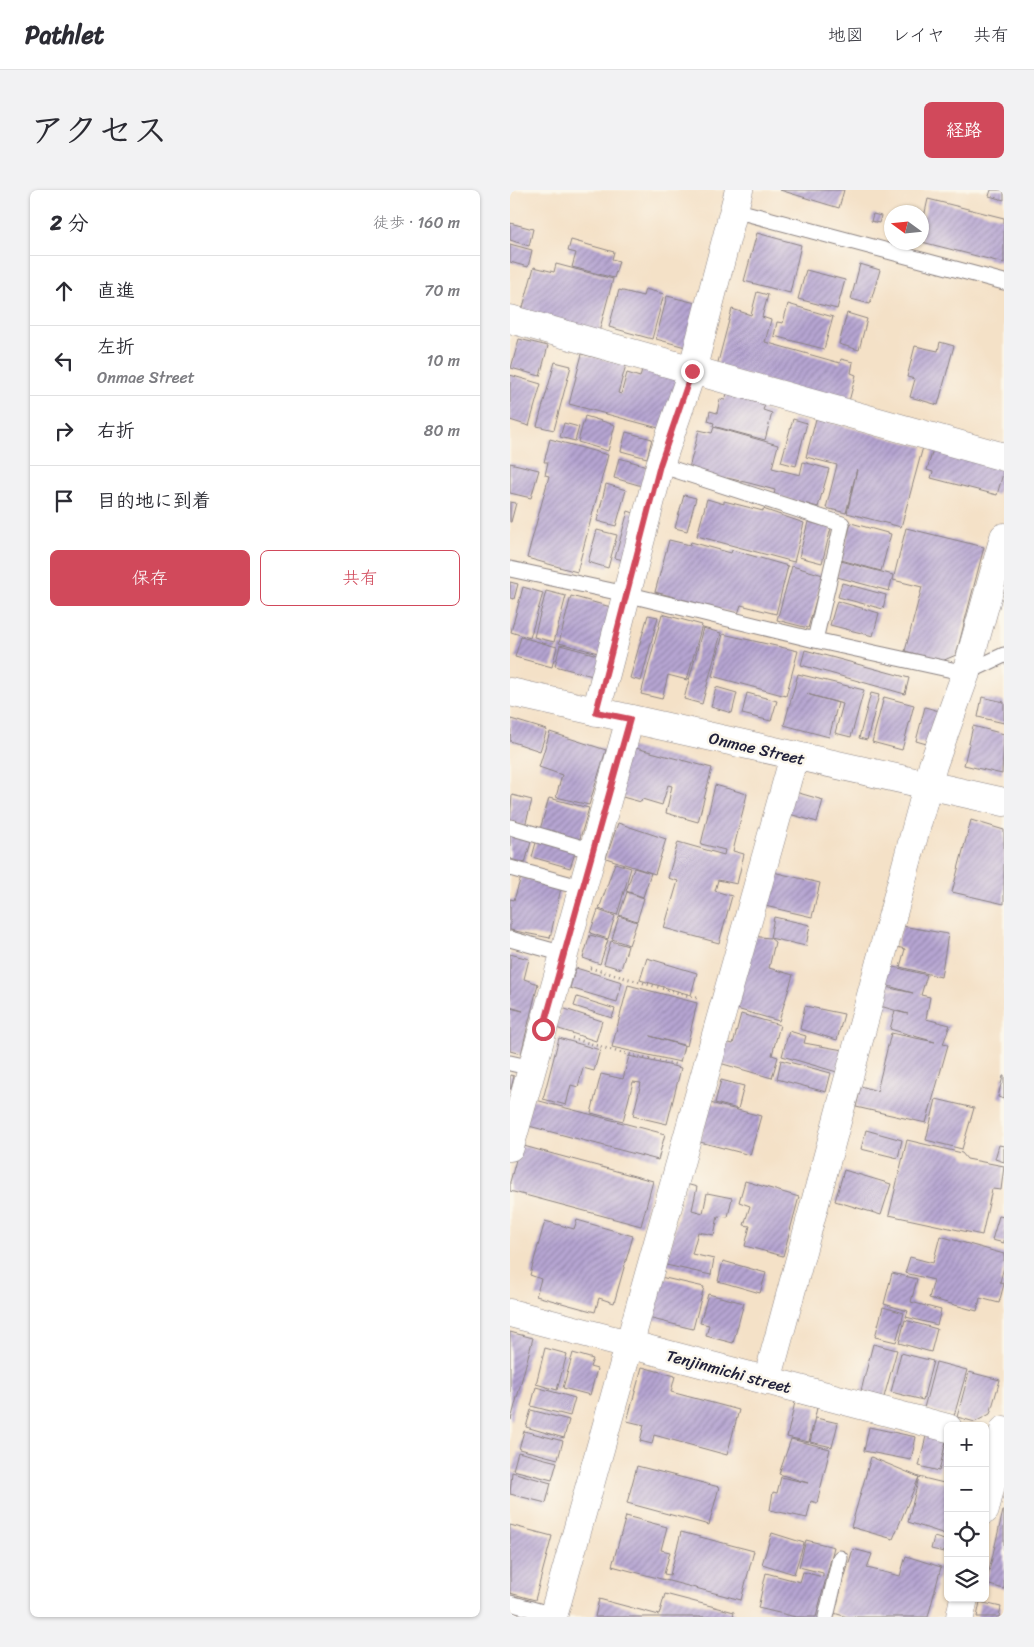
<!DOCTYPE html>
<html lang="ja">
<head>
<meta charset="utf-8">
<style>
	body { margin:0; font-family:Sriracha,"Klee One",sans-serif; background:#f2f2f3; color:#2b2b33 }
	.controls { position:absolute; right:15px; bottom:15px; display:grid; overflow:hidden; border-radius:8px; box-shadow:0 1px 4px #0004 }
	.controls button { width:45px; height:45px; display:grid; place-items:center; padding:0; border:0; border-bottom:1px solid #e1e1e2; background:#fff; color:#2b2b33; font:25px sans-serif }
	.compass { position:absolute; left:374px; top:15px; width:45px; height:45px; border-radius:50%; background:#fff; box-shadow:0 1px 4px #0004; rotate:285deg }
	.stop { position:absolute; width:15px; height:15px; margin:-11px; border:4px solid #d1495b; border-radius:50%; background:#fff }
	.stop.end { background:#d1495b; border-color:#fff; box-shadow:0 1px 5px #0008 }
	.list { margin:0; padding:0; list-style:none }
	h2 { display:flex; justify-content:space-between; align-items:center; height:65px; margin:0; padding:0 20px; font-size:21px }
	h2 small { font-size:16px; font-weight:400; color:#7c7c81 }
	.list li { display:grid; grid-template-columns:32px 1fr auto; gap:15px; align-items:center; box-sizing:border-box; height:70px; padding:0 20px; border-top:1px solid #e1e1e2 }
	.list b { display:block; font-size:19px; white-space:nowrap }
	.list p { margin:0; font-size:16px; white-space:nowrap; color:#7c7c81 }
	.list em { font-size:16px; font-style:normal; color:#7c7c81 }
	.actions { display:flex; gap:10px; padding:15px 20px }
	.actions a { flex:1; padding:11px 0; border:1px solid #d1495b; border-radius:8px; text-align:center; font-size:18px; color:#d1495b }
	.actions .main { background:#d1495b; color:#fff }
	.icon { flex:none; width:28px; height:28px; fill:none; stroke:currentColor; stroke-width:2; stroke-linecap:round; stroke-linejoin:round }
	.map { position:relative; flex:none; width:494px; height:1427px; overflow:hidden; border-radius:8px }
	header { display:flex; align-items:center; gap:30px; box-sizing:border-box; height:70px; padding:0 25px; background:#fff; border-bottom:1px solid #e1e1e2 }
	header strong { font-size:24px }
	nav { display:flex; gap:28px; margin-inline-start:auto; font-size:18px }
	.intro { display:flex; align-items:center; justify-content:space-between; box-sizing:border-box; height:120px; padding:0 30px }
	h1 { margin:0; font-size:35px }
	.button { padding:12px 22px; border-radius:8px; background:#d1495b; color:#fff; font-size:18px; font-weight:700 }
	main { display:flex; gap:30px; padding:0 30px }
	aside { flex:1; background:#fff; border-radius:8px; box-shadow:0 1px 4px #0004 }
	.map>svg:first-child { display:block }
	.building { fill:url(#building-hatch) }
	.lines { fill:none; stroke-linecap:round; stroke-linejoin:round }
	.service-casing { stroke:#8b8281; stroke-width:17 }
	.minor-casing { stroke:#8b8281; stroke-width:29 }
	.tertiary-casing { stroke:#8b8281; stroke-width:29 }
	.path { stroke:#8b8281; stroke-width:3; stroke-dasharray:1 4; stroke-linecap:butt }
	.service { stroke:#fff; stroke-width:15 }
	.minor { stroke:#fff; stroke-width:28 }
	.tertiary { stroke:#fff; stroke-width:28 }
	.route { stroke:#d1495b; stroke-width:6 }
	.labels { text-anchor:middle; stroke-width:5; stroke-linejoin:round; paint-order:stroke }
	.street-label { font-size:16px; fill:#22223b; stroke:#fbf7ec }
</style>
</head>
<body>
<header>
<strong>Pathlet</strong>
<nav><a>地図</a><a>レイヤ</a><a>共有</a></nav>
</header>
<div class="intro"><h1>アクセス</h1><a class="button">経路</a></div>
<main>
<aside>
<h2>2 分<small>徒歩 · 160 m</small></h2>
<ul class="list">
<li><svg class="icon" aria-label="ahead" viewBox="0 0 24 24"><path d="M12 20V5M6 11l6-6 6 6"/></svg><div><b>直進</b></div><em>70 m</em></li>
<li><svg class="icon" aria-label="left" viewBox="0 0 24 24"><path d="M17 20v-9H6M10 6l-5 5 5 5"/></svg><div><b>左折</b><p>Onmae Street</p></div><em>10 m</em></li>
<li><svg class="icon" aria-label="right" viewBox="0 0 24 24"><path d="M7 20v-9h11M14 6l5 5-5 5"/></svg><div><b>右折</b></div><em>80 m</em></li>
<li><svg class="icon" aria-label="arrive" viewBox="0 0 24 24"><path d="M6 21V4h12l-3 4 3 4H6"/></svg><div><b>目的地に到着</b></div></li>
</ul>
<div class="actions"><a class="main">保存</a><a>共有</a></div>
</aside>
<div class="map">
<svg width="494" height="1427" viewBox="0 0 494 1427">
	<defs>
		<pattern id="building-hatch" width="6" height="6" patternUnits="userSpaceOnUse" patternTransform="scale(1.25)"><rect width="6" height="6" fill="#b6a5d2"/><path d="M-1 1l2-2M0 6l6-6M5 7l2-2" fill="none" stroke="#9486ac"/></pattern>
	</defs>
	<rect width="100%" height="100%" fill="#fbf7ec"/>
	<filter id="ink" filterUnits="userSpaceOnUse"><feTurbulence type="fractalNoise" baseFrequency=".02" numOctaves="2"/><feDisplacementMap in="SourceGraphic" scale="10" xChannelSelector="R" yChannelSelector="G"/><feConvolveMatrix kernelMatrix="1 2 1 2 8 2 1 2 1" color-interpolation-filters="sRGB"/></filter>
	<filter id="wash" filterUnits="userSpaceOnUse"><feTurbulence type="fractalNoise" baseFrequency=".0096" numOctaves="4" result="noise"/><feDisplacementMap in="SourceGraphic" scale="20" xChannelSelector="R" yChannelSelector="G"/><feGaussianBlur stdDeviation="1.12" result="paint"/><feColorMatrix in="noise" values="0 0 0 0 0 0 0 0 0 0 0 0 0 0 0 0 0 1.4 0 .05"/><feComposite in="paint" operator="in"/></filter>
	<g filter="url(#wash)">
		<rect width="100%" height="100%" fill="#f4e1c7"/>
		<g id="blocks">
			<path class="building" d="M270,0H334L329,18Z
				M481,0H494V10L479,6Z
				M418,9L494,28V73L412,52V36Z
				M363,24L371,26L369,33L361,31Z
				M0,33L23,39L19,56L0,50Z
				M247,43L291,55L280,103L234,91Z
				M61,50L104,62L102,69L109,71L104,88L62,77L66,63L58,61Z
				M0,54L22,60L18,77L0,72Z
				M46,74L103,89L89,142L12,121L24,77L44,82Z
				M350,74L370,80L360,114L341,109Z
				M296,80L335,90L327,119L288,109Z
				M135,99L154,104L142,149L99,137L109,100L133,106Z
				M247,102L258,105L252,127L261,130L255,152L330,173L331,169L343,172L341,183L346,185L338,215L207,176L222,119L241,125Z
				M157,106L190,114L179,158L146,149Z
				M278,114L323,127L314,159L264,146L267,132L273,133Z
				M337,123L357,129L349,160L329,154Z
				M9,149L38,156L30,186L1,178Z
				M430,152L444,156L428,215L400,207L405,189L397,187L405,156L428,161Z
				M72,164L116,175L108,203L111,204L117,183L130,187L132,179L170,189L156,240L59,214Z
				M45,172L61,176L44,240L27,236Z
				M0,185L31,194L19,236L0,230Z
				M217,204L255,215L253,220L262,223L255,250L203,236L204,233L198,231L200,221L207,223L210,209L215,210Z
				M75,226L105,235L98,261L68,252Z
				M283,229L297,233L286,276L271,272Z
				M306,229L413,257L391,337L337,323L347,279L336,323L316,318L327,275L296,267Z
				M54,233L69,237L65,251L50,247Z
				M204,237L268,255L262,278L290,285L293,272L319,279L308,317L264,305L265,300L239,293L217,288L216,292L178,282L189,240L202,243Z
				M116,242L142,249L137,268L111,261Z
				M40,249L98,265L67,382L17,368L39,286L35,285L38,272H34Z
				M424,256L494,280L487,305L421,288L423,282L417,280Z
				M109,268L137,276L132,296L104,288Z
				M0,273L29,280L21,308L0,303Z
				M96,294L116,300L106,336L87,331Z
				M174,305L186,308L177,341L165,338Z
				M197,309L214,314V311L253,321V319L294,333L284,372L187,346Z
				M0,312L6,313L1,332H0Z
				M118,321L130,325L118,371L105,368Z
				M298,332L321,338L312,373L289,367Z
				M341,333L381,344L371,381L331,370Z
				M396,338L474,357L446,465L432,471L395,461L412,397L383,390Z
				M87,340L107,345L98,378L78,372Z
				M159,350L180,355L181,352L221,363L222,360L278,376L266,424L231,415L228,424L145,402Z
				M331,371L383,385L379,401L327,387Z
				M282,376L313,385L298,438L267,430Z
				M0,392L8,394L4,409L0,408Z
				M332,393L376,405L373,419L328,407Z
				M13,397L33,403L20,448L1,442Z
				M36,401L56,406L44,452L24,447Z
				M61,406L108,419L96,465L49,453Z
				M327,411L369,423L363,446L320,435Z
				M152,424L192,435L177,490L158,485L152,509L131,504Z
				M138,425L148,427L131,491L120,488Z
				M193,438L211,443L192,514L174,509Z
				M213,444L288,461L276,506L202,486Z
				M11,447L47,457L42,477L5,467Z
				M50,455L95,467L90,488L45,476Z
				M295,460L399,488L395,504L291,475Z
				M288,484L354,500L341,547L325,543L333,514L297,504L328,513L319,547L274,535Z
				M206,497L227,503L222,523L201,517Z
				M237,503L267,511L261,531L232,524Z
				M361,503L369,505L357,550L349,548Z
				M374,507L404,515L392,560L362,552Z
				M472,507L494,512V533L468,527Z
				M415,517L429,521L420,555L406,551Z
				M1,529L37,540L30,561L0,551Z
				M463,536L494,544L492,584L454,575Z
				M40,542L96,560L79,615L46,607L52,585L29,577Z
				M118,556L202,578L188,632L156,623L162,596L158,595L152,615L132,609L131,612L105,605Z
				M205,595L237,604L223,661L234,664L227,694L208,690L205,701L222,706L209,753L154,738L168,691L158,688L168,652L214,665L215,660L191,654Z
				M282,601L313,610L307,632L276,623Z
				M2,605L22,610L15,636L0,632Z
				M39,608L79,618L68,655L29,643Z
				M461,630L494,640V714L442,702Z
				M108,633L156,649L145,684L96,668Z
				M0,639L23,645L15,673L0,669Z
				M27,649L66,660L60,678L22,667Z
				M105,673L121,678L107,725L89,719Z
				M124,678L141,683L133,707L116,701Z
				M263,682L310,693L302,727L255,716Z
				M11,687L51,698L40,748L0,740V709L4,710Z
				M117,702L134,708L127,731L109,725Z
				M88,720L105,726L98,749L80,743Z
				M109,726L127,732L119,755L102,749Z
				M264,727L300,735L296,756L260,748L265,752L259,778L283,785L269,831L223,818L241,746L260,748Z
				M392,736L438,744L431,787L390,777L395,759L387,757Z
				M80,745L98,750L90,774L73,768Z
				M101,751L118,756L111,779L94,774Z
				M0,764L19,769L14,789L28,794L11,864L0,861V818L13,821L0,817Z
				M137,768L187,783L181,805L130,790Z
				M372,774L417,785L411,805L420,807L416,829L440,835L433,854L438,855L416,933L346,917L351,896L367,901L381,843L425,852L380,839L385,821L398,824L370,816L375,797L403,803L368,793Z
				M66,778L112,792L107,812L60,798Z
				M118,795L187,813L177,856L140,846L174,856L170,872L102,857Z
				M67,807L105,819L102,828L64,816Z
				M295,816L334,824L327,850L290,839Z
				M52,818L92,831L86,851L46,838Z
				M231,824L270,835L262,865L268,867L262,888L206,872L212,851L223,854Z
				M279,841L296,846L294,853L333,860L327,882L272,866Z
				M49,848L90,860L84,881L73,878L68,897L61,895L56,915L33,909Z
				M119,866L171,878L157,934L123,926L131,893L123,892L113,931L81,923L91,884L113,889Z
				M271,870L321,883L316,902L267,889Z
				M0,885L4,886L1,899H0Z
				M493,886H494V909L488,907Z
				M211,890L234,896L228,919L205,913Z
				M22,909L155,944L148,970L15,935Z
				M426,909L464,918L452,959L416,950Z
				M200,913L251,926L240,965L190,952Z
				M356,940L392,950L388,968L351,959Z
				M397,950L452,963L457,969L494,976L491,1000L482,999L472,1045L379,1025Z
				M10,955L143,991L131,1036L0,1001V992Z
				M489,955L494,956V972L485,969Z
				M334,980L381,994L371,1025L325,1011Z
				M235,991L289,1007L273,1066L235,1056L240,1036L234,1035L240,1016L229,1012Z
				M176,994L187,997L182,1020L193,1023L197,1003L222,1008L218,1027L208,1026L204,1045L188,1042L182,1064L204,1069L201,1085L156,1075Z
				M489,1026L494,1027V1053L482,1050Z
				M67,1030L123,1046L104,1113L89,1108L85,1122L26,1106L31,1089L20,1085L35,1031L64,1039Z
				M430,1046L494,1064V1077L490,1092L494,1094L489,1113L470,1108L467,1121L419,1108L424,1090L395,1083L400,1067L423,1073Z
				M213,1071L256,1083L250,1103L208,1091Z
				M382,1083L407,1089L401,1112L431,1120L427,1135L396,1127L398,1121L374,1114Z
				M146,1086L194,1097L183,1139L138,1128Z
				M198,1104L234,1113L223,1153L196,1146L199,1135L190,1133Z
				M373,1117L394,1123L386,1152L365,1147Z
				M395,1130L427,1139L421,1162L389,1153Z
				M0,1142L23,1148L1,1230L0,1229Z
				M363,1154L387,1160L374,1207L351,1201Z
				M35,1158L57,1164L47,1200L26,1194Z
				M63,1163L83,1169L80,1177L87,1179L80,1205L53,1198Z
				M391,1163L423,1171L413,1210L381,1202Z
				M426,1172L457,1180L444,1226L414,1218Z
				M132,1177L165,1186L161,1202L229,1220L217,1265L144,1245L142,1254L130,1251L134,1235L117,1231Z
				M459,1182L490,1190L480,1224L465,1232L447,1227Z
				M26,1197L65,1208L60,1226L21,1216Z
				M285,1212L307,1218L299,1252L277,1247Z
				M21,1220L59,1230L54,1248L16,1237Z
				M306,1228L328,1233L322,1257L300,1252Z
				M359,1237L406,1247L401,1270L354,1261Z
				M14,1241L53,1251L48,1269L9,1259Z
				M416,1246L436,1251L429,1281L409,1276Z
				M281,1249L320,1259L307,1313L301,1311L297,1328L260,1320L263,1302L267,1303L271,1287L298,1293L269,1284Z
				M8,1262L47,1272L42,1290L3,1280Z
				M361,1267L409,1287L438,1294V1345L398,1332L409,1287L383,1349L341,1337Z
				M127,1276L209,1297L199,1335L117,1313Z
				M2,1282L41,1293L36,1313L0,1304Z
				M493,1321H494V1399L476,1394Z
				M116,1326L157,1337L151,1360L160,1362L154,1384L160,1385L171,1342L244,1361L231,1410L102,1376Z
				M0,1335L42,1346L25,1410L0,1403Z
				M262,1343L294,1353L284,1384L252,1374Z
				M424,1347L438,1351V1363L421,1359Z
				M296,1350L324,1357L306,1427H286L248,1418L256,1383L290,1392L293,1382L313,1387V1383L289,1377Z
				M343,1359L362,1364L357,1378L390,1386L396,1366L431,1377L418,1427H337L324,1423Z
				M155,1404L224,1422L223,1427H85L89,1409L149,1425Z
				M470,1412L491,1417L489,1427H467Z"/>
		</g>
	</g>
	<g filter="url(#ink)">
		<use href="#blocks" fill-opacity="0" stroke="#8b8281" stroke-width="1"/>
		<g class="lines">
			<g class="service-casing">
				<path id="service" d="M224,20L494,92
					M150,275L332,334L305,450
					M0,379L116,404L305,450L456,483L494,465
					M0,637L83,661
					M0,678L73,698
					M0,749L54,764
					M0,873L22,878
					M0,1413L43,1425
					M316,1427L330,1368"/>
			</g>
			<g class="minor-casing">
				<path id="minor" d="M0,129L494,267
					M86,522L150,275L182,181L229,0
					M0,957L120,529
					M0,1123L438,1238
					M257,1191L412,616L423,575L456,483L494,347
					M475,1320L494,1240
					M43,1427L284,566
					M450,1427L454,1408"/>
			</g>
			<g class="tertiary-casing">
				<path id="tertiary" d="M0,502L494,612"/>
			</g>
			<path class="path" d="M80,778L187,808
				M62,848L108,862L168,875"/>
			<use href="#service" class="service"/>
			<use href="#minor" class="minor"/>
			<use href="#tertiary" class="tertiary"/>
		</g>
	</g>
	<g class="lines" filter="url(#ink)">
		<path class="route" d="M33,839L120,529L86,522L150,275L182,181"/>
	</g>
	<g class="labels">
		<g class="street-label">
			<text transform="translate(247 558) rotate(13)" y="6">Onmae Street</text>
			<text transform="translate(219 1181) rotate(15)" y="6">Tenjinmichi street</text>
		</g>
	</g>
</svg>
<div class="controls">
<button>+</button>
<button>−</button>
<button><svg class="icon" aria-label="locate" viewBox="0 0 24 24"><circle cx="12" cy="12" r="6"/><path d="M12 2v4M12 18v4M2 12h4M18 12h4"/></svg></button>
<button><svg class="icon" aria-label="layers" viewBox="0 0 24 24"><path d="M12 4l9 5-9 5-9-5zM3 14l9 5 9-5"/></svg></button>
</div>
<svg class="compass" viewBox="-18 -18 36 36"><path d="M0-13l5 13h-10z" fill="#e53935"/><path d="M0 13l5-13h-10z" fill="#7c7c81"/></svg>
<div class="stop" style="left:33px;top:839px"></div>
<div class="stop end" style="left:182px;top:181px"></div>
</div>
</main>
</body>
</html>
